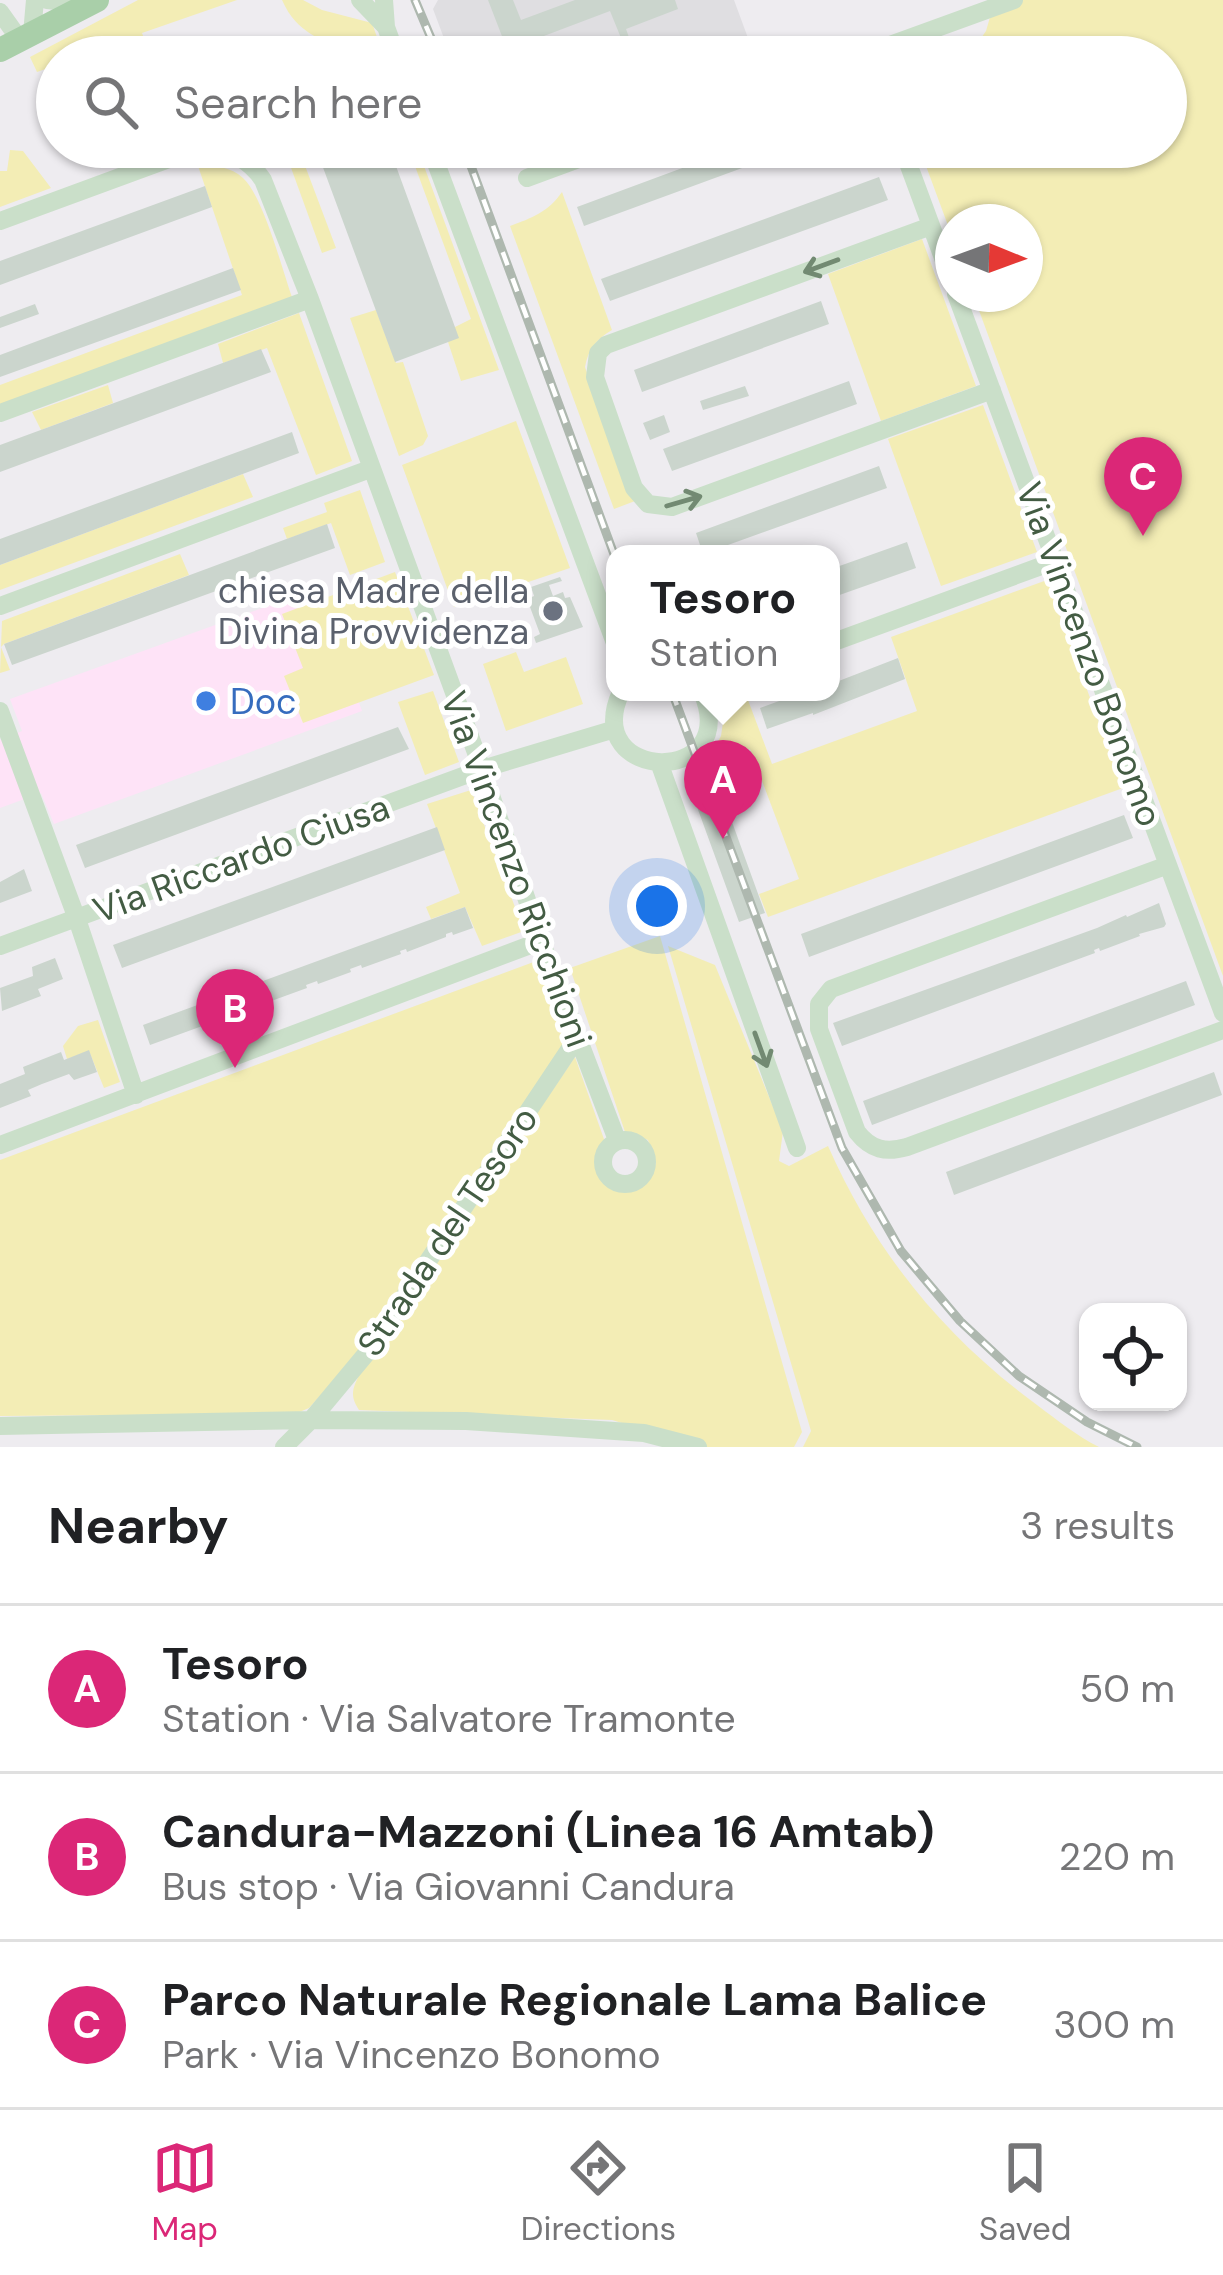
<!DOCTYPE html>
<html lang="en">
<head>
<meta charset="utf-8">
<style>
	body { margin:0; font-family:"DM Sans",sans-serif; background:#f2f2f2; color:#202124 }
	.controls { position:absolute; right:36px; bottom:36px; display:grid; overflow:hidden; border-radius:24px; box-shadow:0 3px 9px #0004 }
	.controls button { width:108px; height:108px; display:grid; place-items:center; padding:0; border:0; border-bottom:3px solid #e0e0e0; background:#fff; color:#202124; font:60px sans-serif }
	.compass { position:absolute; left:935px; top:204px; width:108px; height:108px; border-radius:50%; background:#fff; box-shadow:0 3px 9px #0004; rotate:91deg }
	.you { position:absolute; left:657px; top:906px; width:42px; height:42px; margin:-30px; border:9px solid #fff; border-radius:50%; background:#1a73e8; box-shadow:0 0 0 18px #1a73e833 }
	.badge { display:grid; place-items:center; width:78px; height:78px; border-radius:50%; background:#db2777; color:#fff; font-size:39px; font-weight:700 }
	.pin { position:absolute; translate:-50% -99px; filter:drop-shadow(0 3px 6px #0008) }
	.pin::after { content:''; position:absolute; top:63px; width:42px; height:36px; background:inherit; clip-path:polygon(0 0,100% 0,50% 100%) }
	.popup { position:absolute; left:606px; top:545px; width:234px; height:156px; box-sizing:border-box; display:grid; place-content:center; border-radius:24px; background:#fff; filter:drop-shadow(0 3px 9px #0005); font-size:39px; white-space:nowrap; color:#757577 }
	.popup b { font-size:45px; color:#202124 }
	.popup::after { content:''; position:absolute; left:50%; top:100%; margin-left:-24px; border:24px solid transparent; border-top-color:#fff }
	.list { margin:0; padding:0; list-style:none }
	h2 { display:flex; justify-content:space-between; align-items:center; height:156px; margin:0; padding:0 48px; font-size:51px }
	h2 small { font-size:39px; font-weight:400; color:#757577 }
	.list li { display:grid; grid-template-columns:78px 1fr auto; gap:36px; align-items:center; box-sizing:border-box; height:168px; padding:0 48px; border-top:3px solid #e0e0e0 }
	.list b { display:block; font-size:45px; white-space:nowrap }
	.list p { margin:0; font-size:39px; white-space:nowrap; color:#757577 }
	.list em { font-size:39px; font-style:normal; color:#757577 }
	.icon { flex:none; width:66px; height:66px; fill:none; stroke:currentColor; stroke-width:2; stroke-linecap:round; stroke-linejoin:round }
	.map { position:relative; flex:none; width:1223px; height:1447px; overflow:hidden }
	.search { position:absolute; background:#fff; box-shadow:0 3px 9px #0004; left:36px; right:36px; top:36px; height:132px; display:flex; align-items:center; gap:30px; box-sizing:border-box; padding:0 42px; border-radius:66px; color:#757577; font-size:45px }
	.sheet { height:660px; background:#fff }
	nav { display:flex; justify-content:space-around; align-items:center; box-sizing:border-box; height:168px; border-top:3px solid #e0e0e0; background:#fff; font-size:33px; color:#757577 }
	nav a { display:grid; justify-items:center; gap:6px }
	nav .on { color:#db2777 }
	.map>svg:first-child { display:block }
	.commercial { fill:#fee3f7 }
	.education { fill:#dfdee1 }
	.green { fill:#f3edb5 }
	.building { fill:#cbd5cd }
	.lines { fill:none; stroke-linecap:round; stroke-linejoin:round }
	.minor { stroke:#cadfc9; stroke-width:18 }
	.major { stroke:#a9cfa9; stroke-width:24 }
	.rail-casing { stroke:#aeb8af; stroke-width:9 }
	.rail { stroke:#fff; stroke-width:4.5; stroke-dasharray:14; stroke-linecap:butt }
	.oneway { stroke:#728a72 }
	.worship-dot { fill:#6b7280; stroke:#fff; stroke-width:4.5 }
	.shop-dot { fill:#3f7fe0; stroke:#fff; stroke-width:4.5 }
	.labels { text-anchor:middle; stroke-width:10; stroke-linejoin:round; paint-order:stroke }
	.worship-label { font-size:36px; fill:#5b616d; stroke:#fff; text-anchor:end }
	.street-label { font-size:36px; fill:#435c43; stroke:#fff }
	.shop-label { font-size:36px; fill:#366cbe; stroke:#fff; text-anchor:start }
</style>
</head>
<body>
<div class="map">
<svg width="1223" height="1447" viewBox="0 0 1223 1447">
	<rect width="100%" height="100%" fill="#eeecf0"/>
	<path class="commercial" d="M318,588L362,711L54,824L41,793L0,808V740L22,731L10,699Z"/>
	<path class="education" d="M438,0H734L755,57H451L433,9Z"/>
	<path class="green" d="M138,0H237L142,33L151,57H92L90,53L78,57H57V65L37,72L30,57Z
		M282,0H303L322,10L372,23L384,57H345C321,35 298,36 282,0Z
		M995,0H1223V976L973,294H1025V222H953V239L919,147H1166V57H968L986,31Z
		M273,147H298L336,248L322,253L286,154Z
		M408,147H417L499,370L461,381L448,342L455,327L471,319Z
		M10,150L23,151L51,188L0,207V171H7Z
		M197,163C212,165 232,167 243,178C263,196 282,269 292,297L0,406V385L242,295Z
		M562,192L612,330C596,339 588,350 585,367L629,495L635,501L614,509L510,226C532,218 548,212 562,192Z
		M922,239L976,386L881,421L828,274Z
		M376,310L396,363L403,362L428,436L423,445L399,456L350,318Z
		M299,313L352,461L316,475L267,348L223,363L218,344Z
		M108,385L113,403L41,430L32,412Z
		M983,405L1037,552L941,586L888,439Z
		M516,421L570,568L454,607L402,465Z
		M243,474L253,497L0,590V565Z
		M360,490L385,562L350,575L331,523L287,539L283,528L327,512L324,503Z
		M180,554L189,575L4,644L1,647L10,670L0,673L2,621Z
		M395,572L434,675L303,723L284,676L303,668L282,614Z
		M1047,580L1123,788L768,917L759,894L799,879L750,749L716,761L712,752L721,736L725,708L733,702L731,695L745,692L772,764L917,711L891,637Z
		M516,652L524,672L566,657L583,704L506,731L483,664Z
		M433,691L459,762L425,775L398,702Z
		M471,790L524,931L482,946L465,907L431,919L426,907L460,893L427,804Z
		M660,936L802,1432L794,1447H701L612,1420L359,1410C349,1395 353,1388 360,1373L575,1057L605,1142C577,1187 635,1217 656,1163L648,1140L625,1132L570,968Z
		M668,946L715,965L783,1131L779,1161L789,1166L828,1146C875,1252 943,1336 1037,1405C1057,1420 1077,1436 1099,1447H803L811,1431Z
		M539,960L567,1039L358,1354L309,1408L297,1413L271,1414L0,1416V1160Z
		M98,1020L120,1082L104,1088L89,1051L67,1059L63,1046L78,1026Z"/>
	<path class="building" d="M488,0H513L521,20L575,0H675L678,9L626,29L636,57H571L621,38L610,11L528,42L534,57H510Z
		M337,147H389L459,338L395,362L318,154Z
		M739,147L797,148L584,226L577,207Z
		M879,177L888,200L610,301L601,279Z
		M205,186L212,207L0,285V261Z
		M233,268L241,290L0,377V355Z
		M821,301L829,324L642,392L634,370Z
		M35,304L39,314L0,328V317Z
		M261,349L271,372L0,472V445Z
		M849,381L857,404L672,471L663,449Z
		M745,386L749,396L703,410L700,401Z
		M664,415L670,432L650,440L643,423Z
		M292,432L299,453L0,565V539Z
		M879,466L887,488L703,554L696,533Z
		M327,524L335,548L12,665L4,644Z
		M907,542L916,568L831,598V569Z
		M560,577L562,581L549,585L553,596L563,592L565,598L570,597L583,627L536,643L534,637L540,634L527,599L534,596L531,587Z
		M898,658L905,679L813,715V713L767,729L760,708L804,692H831V684Z
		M398,727L409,749L85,868L76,845Z
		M715,775L765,913L739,922L689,785Z
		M1124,815L1133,838L809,957L801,934Z
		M437,827L445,850L122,968L113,945Z
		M24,869L32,891L0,903V882Z
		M1159,903L1166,924L1164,927L1139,934L1140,936L1100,951L1099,948L1094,950L1095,953L842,1046L833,1023L1097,928L1126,915L1127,917Z
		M465,907L473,928L453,935L452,932L446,934V937L407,952L406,949L400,951L401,954L362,968L361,965L350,969L351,972L318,984L317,981L306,985L307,988L150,1045L143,1025Z
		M55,958L63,979L38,989L41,996L2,1011L0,988L33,976L32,967Z
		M1186,981L1195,1005L872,1125L863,1101Z
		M89,1050L97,1072L74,1080L69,1074L42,1084L28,1090L31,1096L0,1108V1084L25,1074L23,1067L61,1052L64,1060Z
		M1214,1072L1222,1095L954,1195L946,1172Z"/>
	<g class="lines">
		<path class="minor" d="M47,0L84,4
			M360,0L386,27
			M384,0L386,27L397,57
			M0,12L20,40
			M32,34L35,0
			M857,57L1014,0
			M430,147L615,643
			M902,147L953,285
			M527,178L611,147
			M0,221L196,149C223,148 248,157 263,180L310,299L482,769L541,941L617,1140
			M931,226L606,345L598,353L595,377L634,488L648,504L672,507L992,390
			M956,294L1223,1013
			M0,413L310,299
			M0,606L370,469
			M831,643L1055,561
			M621,692C579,783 743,788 702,692
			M0,711L77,919L136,1095
			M660,765L797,1148
			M1168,865L831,989L819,1004V1029L857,1132C871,1150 886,1153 907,1147L1223,1030
			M0,946L482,769L615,729
			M603 1162a22 22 0 1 1 44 0a22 22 0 1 1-44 0Z
			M0,1145L541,941
			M0,1426L311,1420L466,1421L644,1433L698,1447
			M284,1447L311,1420L366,1354L577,1038"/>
		<path class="major" d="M0,50L97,0"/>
		<g class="rail-casing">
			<path id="rail" d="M415,0L439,57
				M464,147L615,557
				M672,692L842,1148L901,1251L960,1321L1019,1376L1087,1422L1137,1447"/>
		</g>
		<use href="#rail" class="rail"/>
	</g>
	<defs><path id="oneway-shaft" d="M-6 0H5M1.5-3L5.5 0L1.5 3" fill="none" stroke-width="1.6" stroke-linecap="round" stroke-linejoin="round" transform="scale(3)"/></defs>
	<g class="oneway">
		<use href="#oneway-shaft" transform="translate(821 266) rotate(160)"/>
		<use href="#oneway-shaft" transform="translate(684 501) rotate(-16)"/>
		<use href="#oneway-shaft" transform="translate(761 1050) rotate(70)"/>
	</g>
	<circle class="worship-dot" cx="553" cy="611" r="12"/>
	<circle class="shop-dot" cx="206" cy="701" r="12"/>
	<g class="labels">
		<g class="worship-label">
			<text x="529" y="603">chiesa Madre della<tspan x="529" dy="41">Divina Provvidenza</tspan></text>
		</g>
		<g class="street-label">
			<text transform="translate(1090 654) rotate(70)" y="13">Via Vincenzo Bonomo</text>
			<text transform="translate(241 858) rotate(-20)" y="13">Via Riccardo Ciusa</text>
			<text transform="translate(517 869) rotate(70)" y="13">Via Vincenzo Ricchioni</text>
			<text transform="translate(447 1231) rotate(-56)" y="13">Strada del Tesoro</text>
		</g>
		<g class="shop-label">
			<text x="230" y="714">Doc</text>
		</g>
	</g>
</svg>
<div class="controls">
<button><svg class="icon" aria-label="locate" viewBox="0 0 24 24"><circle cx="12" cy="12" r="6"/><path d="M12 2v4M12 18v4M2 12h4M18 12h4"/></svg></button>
</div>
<svg class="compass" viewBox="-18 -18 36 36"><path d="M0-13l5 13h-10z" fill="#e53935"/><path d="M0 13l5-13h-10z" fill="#757577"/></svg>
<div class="you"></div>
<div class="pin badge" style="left:723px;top:839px">A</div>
<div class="popup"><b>Tesoro</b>Station</div>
<div class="pin badge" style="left:235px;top:1068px">B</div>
<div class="pin badge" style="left:1143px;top:536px">C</div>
<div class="search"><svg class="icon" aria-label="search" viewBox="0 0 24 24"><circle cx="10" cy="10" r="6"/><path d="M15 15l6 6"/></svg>Search here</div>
</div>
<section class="sheet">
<h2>Nearby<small>3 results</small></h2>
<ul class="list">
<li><span class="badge">A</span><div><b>Tesoro</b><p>Station · Via Salvatore Tramonte</p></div><em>50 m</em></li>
<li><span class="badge">B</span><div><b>Candura-Mazzoni (Linea 16 Amtab)</b><p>Bus stop · Via Giovanni Candura</p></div><em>220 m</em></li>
<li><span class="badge">C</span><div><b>Parco Naturale Regionale Lama Balice</b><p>Park · Via Vincenzo Bonomo</p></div><em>300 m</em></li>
</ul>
</section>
<nav>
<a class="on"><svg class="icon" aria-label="map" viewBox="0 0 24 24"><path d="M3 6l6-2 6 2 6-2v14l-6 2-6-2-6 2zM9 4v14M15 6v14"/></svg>Map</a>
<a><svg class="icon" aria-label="directions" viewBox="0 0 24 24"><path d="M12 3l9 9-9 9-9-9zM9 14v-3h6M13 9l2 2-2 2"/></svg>Directions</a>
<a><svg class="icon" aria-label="saved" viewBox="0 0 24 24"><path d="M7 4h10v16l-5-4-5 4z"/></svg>Saved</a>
</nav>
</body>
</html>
